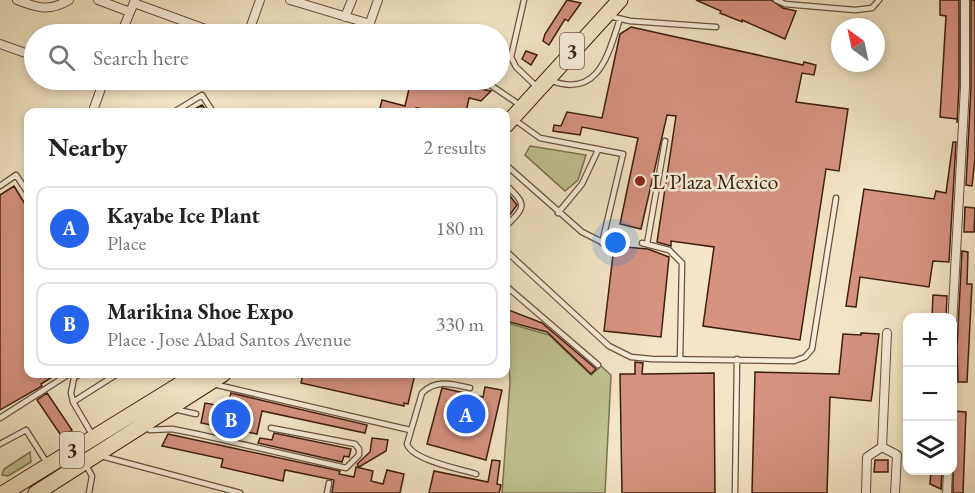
<!DOCTYPE html>
<html lang="en">
<head>
<meta charset="utf-8">
<style>
	body { margin:0; font-family:"EB Garamond",serif; background:#f2f2f2; color:#222 }
	.controls { position:absolute; right:18px; bottom:18px; display:grid; overflow:hidden; border-radius:12px; box-shadow:0 3px 9px #0003 }
	.controls button { width:54px; height:54px; display:grid; place-items:center; padding:0; border:0; border-bottom:2px solid #e0e0e0; background:#fff; color:#222; font:30px sans-serif }
	.compass { position:absolute; left:831px; top:18px; width:54px; height:54px; border-radius:50%; background:#fff; box-shadow:0 3px 9px #0003; rotate:327deg }
	.you { position:absolute; left:616px; top:243px; width:21px; height:21px; margin:-15px; border:4px solid #fff; border-radius:50%; background:#1a73e8; box-shadow:0 0 0 9px #1a73e833 }
	.badge { display:grid; place-items:center; width:39px; height:39px; border-radius:50%; background:#2563eb; color:#fff; font-size:20px; font-weight:700 }
	.pin { position:absolute; translate:-50% -50%; border:3px solid #fff; box-shadow:0 2px 6px #0006 }
	.list { margin:0; padding:0; list-style:none }
	h2 { display:flex; justify-content:space-between; align-items:center; height:78px; margin:0; padding:0 24px; font-size:26px }
	h2 small { font-size:20px; font-weight:400; color:#767676 }
	.list li { display:grid; grid-template-columns:39px 1fr auto; gap:18px; align-items:center; box-sizing:border-box; height:84px; margin:0 12px 12px; padding:0 12px; border:2px solid #e0e0e0; border-radius:12px }
	.list b { display:block; font-size:22px; white-space:nowrap }
	.list p { margin:0; font-size:20px; white-space:nowrap; color:#767676 }
	.list em { font-size:20px; font-style:normal; color:#767676 }
	.icon { flex:none; width:33px; height:33px; fill:none; stroke:currentColor; stroke-width:2; stroke-linecap:round; stroke-linejoin:round }
	.map { position:relative; flex:none; width:975px; height:493px; overflow:hidden }
	.search { position:absolute; background:#fff; box-shadow:0 3px 9px #0003; left:24px; top:24px; width:486px; height:66px; display:flex; align-items:center; gap:15px; box-sizing:border-box; padding:0 21px; border-radius:33px; color:#767676; font-size:22px }
	.panel { position:absolute; background:#fff; box-shadow:0 3px 9px #0003; left:24px; top:108px; width:486px; height:270px; border-radius:12px }
	.map>svg:first-child { display:block }
	.green { fill:#bfc391; stroke:#7e704f; stroke-width:1.5 }
	.building { fill:#d69380; stroke:#3d1e0d; stroke-width:1.5 }
	.lines { fill:none; stroke-linecap:round; stroke-linejoin:round }
	.lane-casing { stroke:#6a503b; stroke-width:7 }
	.street-casing { stroke:#6a503b; stroke-width:10 }
	.highway-casing { stroke:#3d1e0d; stroke-width:17 }
	.lane { stroke:#f7eed9; stroke-width:4.5 }
	.street { stroke:#f7eed9; stroke-width:8 }
	.highway { stroke:#f3e5c5; stroke-width:15 }
	.poi-dot { fill:#8f2418; stroke:#f7eed9; stroke-width:2 }
	.labels { text-anchor:middle; stroke-width:5; stroke-linejoin:round; paint-order:stroke }
	.shield { fill:#f7eed9; stroke:#755c4a; stroke-width:1.5 }
	.shield-label { font-size:21px; font-weight:bold; fill:#3d1e0d }
	.poi-label { font-size:22px; fill:#3d1e0d; stroke:#f7eed9; text-anchor:start }
</style>
</head>
<body>
<div class="map">
<svg width="975" height="493" viewBox="0 0 975 493">
	<rect width="100%" height="100%" fill="#f3e5c5"/>
	<filter id="stains"><feTurbulence type="fractalNoise" baseFrequency=".00333" numOctaves="4"/><feColorMatrix values="0 0 0 0 .2 0 0 0 0 .09 0 0 0 0 .02 0 0 0 .5 -.17"/></filter>
	<radialGradient id="worn" r=".72"><stop offset=".6" stop-color="#630" stop-opacity="0"/><stop offset="1" stop-color="#630" stop-opacity=".3"/></radialGradient>
	<path class="green" d="M530,146L586,155L578,180L565,191L525,155Z
		M507,323L549,335L591,375L601,366L611,375L605,493H502L510,382Z
		M30,452L31,462L8,476L2,475L4,469Z"/>
	<path class="building" d="M567,0L581,3L568,21L565,19L549,45L543,41L545,34Z
		M696,0H771L783,8L796,11L785,39L742,20V22L720,13L721,11Z
		M940,0H959V87L957,123V119L940,117L946,16L940,15Z
		M971,0H975V158L972,186L966,185L971,87Z
		M631,27L803,65L804,62L816,65L814,75L802,73L796,102L848,109L839,171L826,169L800,340L703,326L714,247L671,241V246L657,242L676,116L667,115L641,229L620,224L638,138L582,127L580,135L553,131L554,125L561,126L567,112L602,118L620,34Z
		M526,51L537,55L531,65L522,59Z
		M411,80H431L491,91L481,101L469,98L466,112H437L417,108L421,112L389,110L388,112H379L382,100L405,106Z
		M202,105L207,112H189Z
		M953,142H956L949,262L933,261L929,287L860,277L856,307L846,306L864,189L934,199L936,191L946,193Z
		M14,186L28,209V374H57L41,384L42,386L0,410V195Z
		M506,191L517,205L506,220Z
		M965,207L975,208L974,232H964Z
		M614,246L648,249L669,257L661,337L604,331Z
		M962,251L968,252L967,284H972L967,382H958L957,348Z
		M933,295L947,296L946,318H932Z
		M506,309L542,323L596,369L591,374L547,332L506,321Z
		M861,333L879,334L872,395L871,401L830,397L827,493H752L755,372L839,374L843,334L861,335Z
		M635,362L643,363L642,374L714,373L715,493H622L620,374H635Z
		M303,374H415L408,404L404,403V406L301,383Z
		M485,387L502,390L486,460L427,444L442,388L483,397Z
		M47,393L72,430L62,437L37,400Z
		M231,393L367,425L365,433L262,411L257,434L201,423L205,403L227,407Z
		M953,411L966,412L963,493H953Z
		M274,433L351,449L349,457L344,456L342,462L258,443L260,438L272,440Z
		M168,434L340,471L339,474L354,477L356,467L373,471L371,481L383,484L387,470L404,474L400,493H332L334,480L285,470L283,481L221,467L223,459L162,446Z
		M372,438L388,440L386,451L359,467L357,464L370,452Z
		M492,460L500,461L497,484L501,485L499,493H429L434,471L488,482Z
		M875,460H888V472H874Z
		M931,471L942,473L941,489L930,484Z"/>
	<g class="lines">
		<g class="lane-casing">
			<path id="lane" d="M524,0L511,57L516,67L537,87
				M776,0L785,4L855,10L872,8L879,0
				M609,16L630,21L716,27
				M483,80L520,105
				M552,81C599,98 608,54 620,19
				M174,112L202,95L213,112
				M515,120L540,138L623,154L602,243
				M506,165L582,232L610,246
				M506,185C527,205 526,206 506,226
				M0,186L16,175L28,193
				M558,213L582,184L598,150
				M642,243L669,250L682,263L680,359
				M647,244L665,141
				M506,251L609,346L631,357L652,359L794,361L805,357L812,349L836,198
				M506,286L598,365
				M80,374L74,378L71,393L73,402L93,436
				M213,384L410,430
				M470,388C452,384 436,379 422,393L407,444C412,460 460,469 476,474
				M73,402L117,374
				M174,409L196,414
				M0,418L69,374
				M146,428L150,430L172,429L197,434L346,468L359,455V449L355,444L271,428
				M0,444L26,430L47,463
				M101,456L240,493
				M86,465L92,476L89,493
				M327,493L329,483
				M735,493L737,359"/>
		</g>
		<g class="street-casing">
			<path id="street" d="M17,0C38,8 49,12 69,0
				M98,0L130,12
				M290,0L370,24
				M134,3L219,34
				M345,17L352,0
				M121,34L135,0
				M248,34L260,0
				M366,34L378,0
				M0,44L34,56
				M342,80L350,82L351,80
				M94,108L104,80
				M952,326L965,87V0
				M952,352V379
				M882,447L887,333
				M882,447L897,455L895,493
				M866,493L867,457L882,447
				M947,493L948,470"/>
		</g>
		<g class="highway-casing">
			<path id="highway" d="M506,125L620,0
				M4,493L197,374
				M36,493L223,374"/>
		</g>
		<use href="#lane" class="lane"/>
		<use href="#street" class="street"/>
		<use href="#highway" class="highway"/>
	</g>
	<circle class="poi-dot" cx="640" cy="181" r="6"/>
	<g class="labels">
		<g class="shield">
			<rect x="560" y="33" width="24" height="36" rx="4.5"/>
			<rect x="60" y="432" width="24" height="36" rx="4.5"/>
		</g>
		<g class="shield-label">
			<text x="572" y="58">3</text>
			<text x="72" y="457">3</text>
		</g>
		<g class="poi-label">
			<text x="652" y="189">L'Plaza Mexico</text>
		</g>
	</g>
	<rect width="100%" height="100%" filter="url(#stains)"/>
	<rect width="100%" height="100%" fill="url(#worn)"/>
</svg>
<div class="controls">
<button>+</button>
<button>−</button>
<button><svg class="icon" aria-label="layers" viewBox="0 0 24 24"><path d="M12 4l9 5-9 5-9-5zM3 14l9 5 9-5"/></svg></button>
</div>
<svg class="compass" viewBox="-18 -18 36 36"><path d="M0-13l5 13h-10z" fill="#e53935"/><path d="M0 13l5-13h-10z" fill="#767676"/></svg>
<div class="you"></div>
<div class="pin badge" style="left:466px;top:414px">A</div>
<div class="pin badge" style="left:231px;top:419px">B</div>
<div class="search"><svg class="icon" aria-label="search" viewBox="0 0 24 24"><circle cx="10" cy="10" r="6"/><path d="M15 15l6 6"/></svg>Search here</div>
<section class="panel">
<h2>Nearby<small>2 results</small></h2>
<ul class="list">
<li><span class="badge">A</span><div><b>Kayabe Ice Plant</b><p>Place</p></div><em>180 m</em></li>
<li><span class="badge">B</span><div><b>Marikina Shoe Expo</b><p>Place · Jose Abad Santos Avenue</p></div><em>330 m</em></li>
</ul>
</section>
</div>
</body>
</html>
